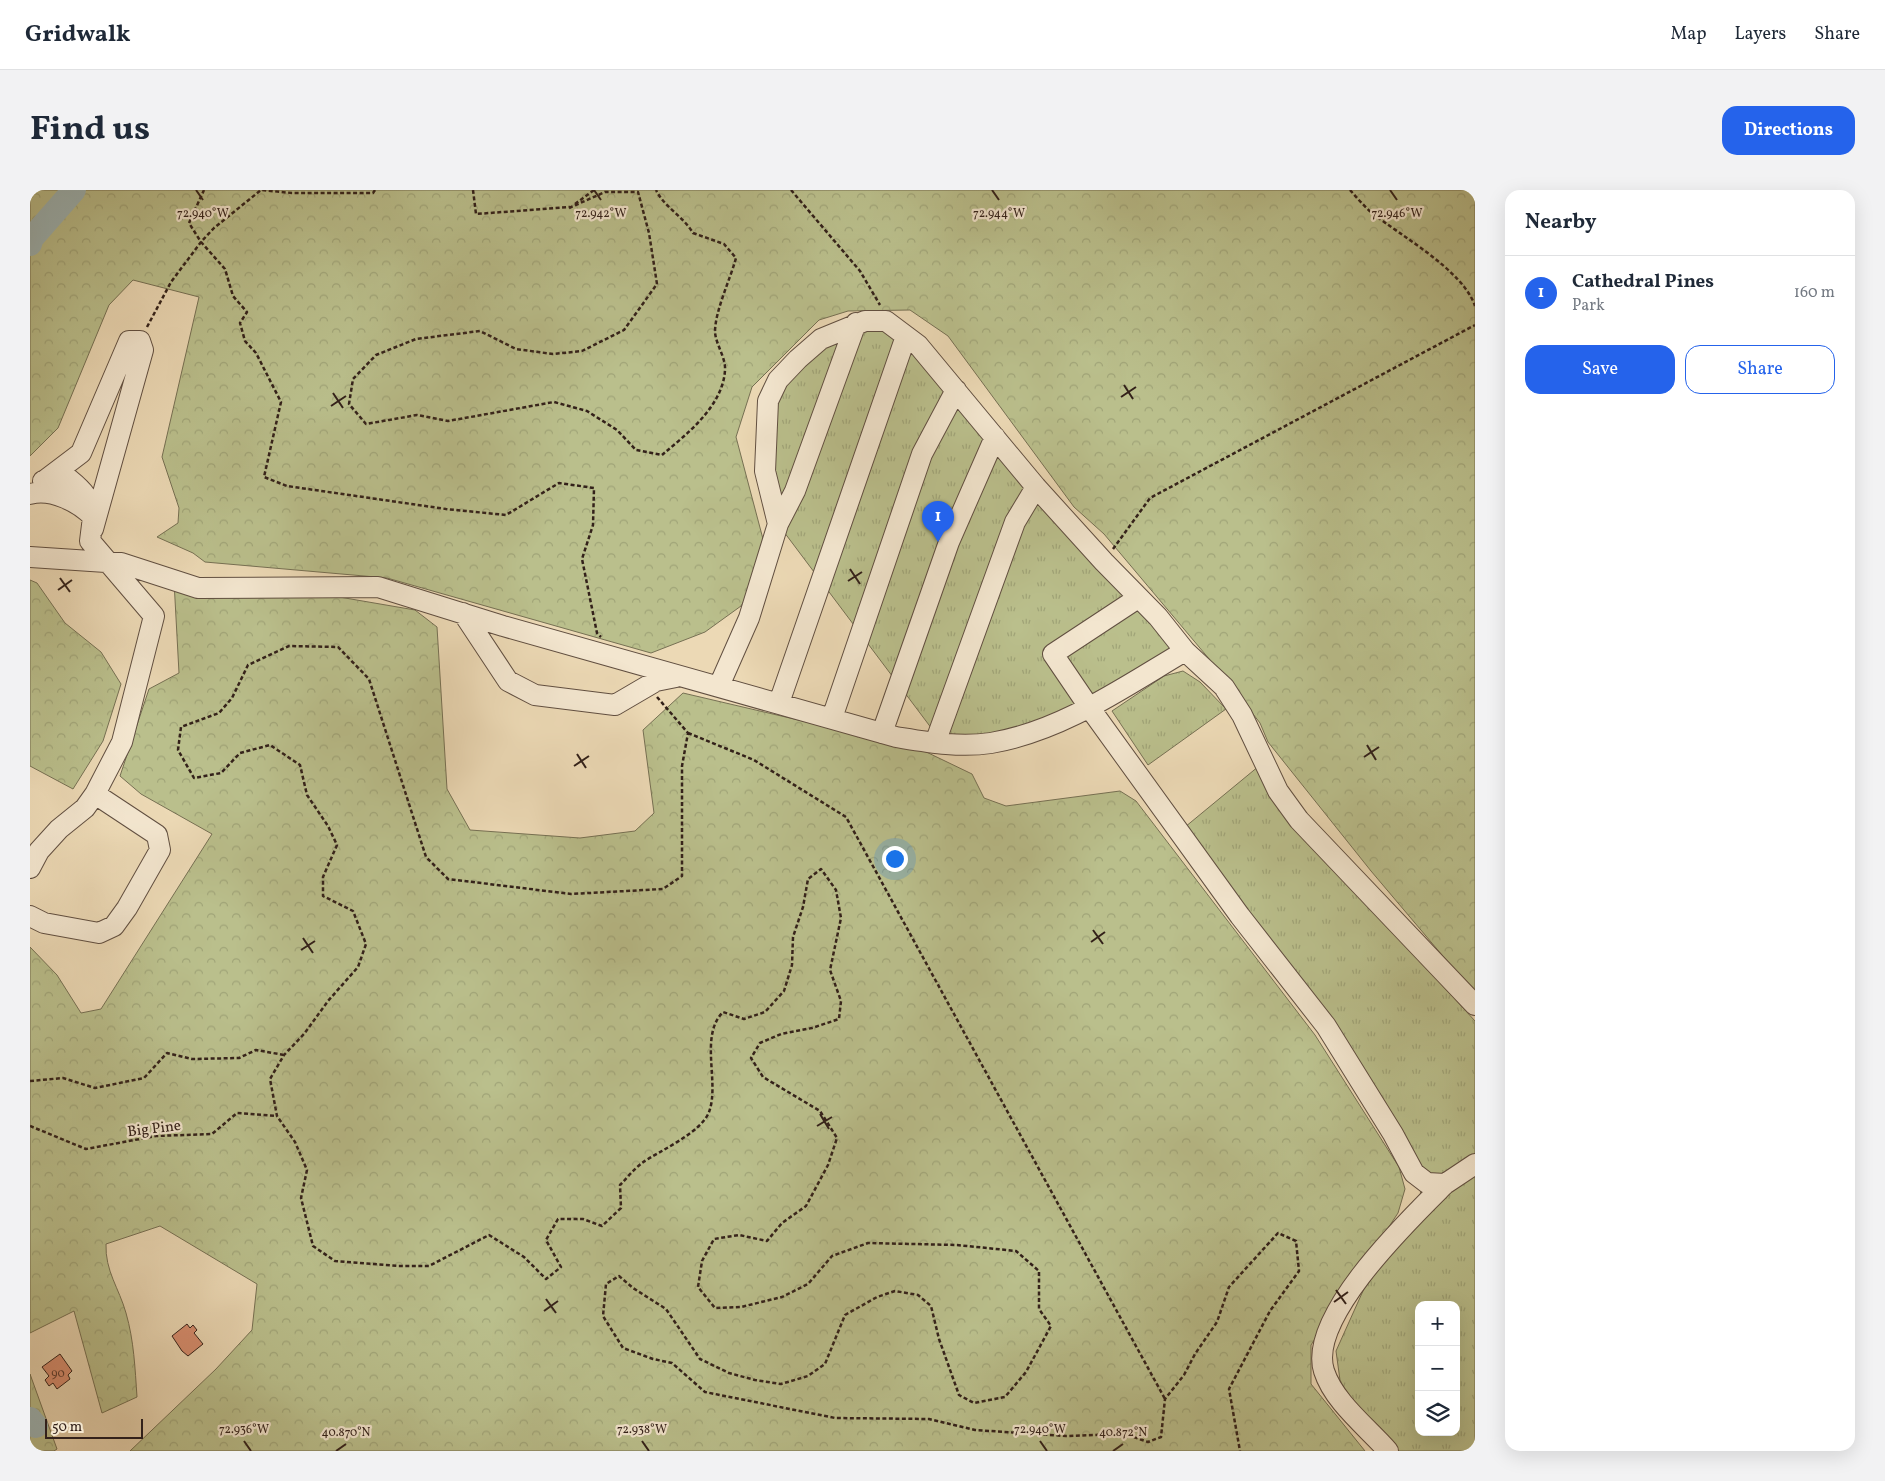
<!DOCTYPE html>
<html lang="en">
<head>
<meta charset="utf-8">
<style>
	body { margin:0; font-family:Vollkorn,serif; background:#f2f2f3; color:#1f2937 }
	.controls { position:absolute; right:15px; bottom:15px; display:grid; overflow:hidden; border-radius:10px; box-shadow:0 5px 20px #0002 }
	.controls button { width:45px; height:45px; display:grid; place-items:center; padding:0; border:0; border-bottom:1px solid #e0e1e3; background:#fff; color:#1f2937; font:25px sans-serif }
	.scale { position:absolute; left:15px; bottom:12px; width:98px; box-sizing:border-box; padding-left:5px; border:2px solid #33211a; border-top:0; font-size:14px; line-height:18px; white-space:nowrap; color:#33211a; -webkit-text-stroke:4px #f3e6cf; paint-order:stroke }
	.you { position:absolute; left:864px; top:668px; width:18px; height:18px; margin:-12px; border:4px solid #fff; border-radius:50%; background:#1a73e8; box-shadow:0 0 0 8px #1a73e833 }
	.badge { display:grid; place-items:center; width:32px; height:32px; border-radius:50%; background:#2563eb; color:#fff; font-size:16px; font-weight:700 }
	.pin { position:absolute; translate:-50% -41px; filter:drop-shadow(0 1px 2px #0008) }
	.pin::after { content:''; position:absolute; top:26px; width:18px; height:15px; background:inherit; clip-path:polygon(0 0,100% 0,50% 100%) }
	.list { margin:0; padding:0; list-style:none }
	h2 { display:flex; justify-content:space-between; align-items:center; height:65px; margin:0; padding:0 20px; font-size:21px }
	h2 small { font-size:16px; font-weight:400; color:#747a83 }
	.list li { display:grid; grid-template-columns:32px 1fr auto; gap:15px; align-items:center; box-sizing:border-box; height:75px; padding:0 20px; border-top:1px solid #e0e1e3 }
	.list b { display:block; font-size:19px; white-space:nowrap }
	.list p { margin:0; font-size:16px; white-space:nowrap; color:#747a83 }
	.list em { font-size:16px; font-style:normal; color:#747a83 }
	.actions { display:flex; gap:10px; padding:15px 20px }
	.actions a { flex:1; padding:11px 0; border:1px solid #2563eb; border-radius:15px; text-align:center; font-size:18px; color:#2563eb }
	.actions .main { background:#2563eb; color:#fff }
	.icon { flex:none; width:28px; height:28px; fill:none; stroke:currentColor; stroke-width:2; stroke-linecap:round; stroke-linejoin:round }
	.map { position:relative; flex:none; width:1445px; height:1261px; overflow:hidden; border-radius:15px }
	header { display:flex; align-items:center; gap:30px; box-sizing:border-box; height:70px; padding:0 25px; background:#fff; border-bottom:1px solid #e0e1e3 }
	header strong { font-size:24px }
	nav { display:flex; gap:28px; margin-inline-start:auto; font-size:18px }
	.intro { display:flex; align-items:center; justify-content:space-between; box-sizing:border-box; height:120px; padding:0 30px }
	h1 { margin:0; font-size:35px }
	.button { padding:12px 22px; border-radius:15px; background:#2563eb; color:#fff; font-size:18px; font-weight:700 }
	main { display:flex; gap:30px; padding:0 30px }
	aside { flex:1; background:#fff; border-radius:15px; box-shadow:0 5px 20px #0002 }
	.map>svg:first-child { display:block }
	.grass { fill:url(#grass-tufts); stroke:#767053; fill-rule:evenodd }
	.forest { fill:url(#forest-crowns); stroke:#767053 }
	.lines { fill:none; stroke-linecap:round; stroke-linejoin:round }
	.river { stroke:#9db7b9; stroke-width:24 }
	.building { fill:#d88e70; stroke:#33211a }
	.minor-casing { stroke:#614f41; stroke-width:22 }
	.path { stroke:#33211a; stroke-width:2.5; stroke-dasharray:4 2.5; stroke-linecap:butt }
	.minor { stroke:#f3e6cf; stroke-width:20 }
	.ticks { fill:none; stroke:#33211a; stroke-width:2 }
	.labels { text-anchor:middle; stroke-width:4.5; stroke-linejoin:round; paint-order:stroke }
	.number-label { font-size:12px; fill:#5c3c30 }
	.street-label { font-size:15px; fill:#33211a; stroke:#f3e6cf }
	.ticks-label { font-size:12px; text-anchor:middle; fill:#33211a; stroke:#f3e6cf; stroke-width:4.5; stroke-linejoin:round; paint-order:stroke }
</style>
</head>
<body>
<header>
<strong>Gridwalk</strong>
<nav><a>Map</a><a>Layers</a><a>Share</a></nav>
</header>
<div class="intro"><h1>Find us</h1><a class="button">Directions</a></div>
<main>
<div class="map">
<svg width="1445" height="1261" viewBox="0 0 1445 1261">
	<defs>
		<pattern id="grass-tufts" width="24" height="20" patternUnits="userSpaceOnUse" patternTransform="scale(1.25)"><rect width="24" height="20" fill="#babf8c"/><path d="M3 7l-1-3M5 7V3M7 7l1-3M15 17l-1-3M17 17v-4M19 17l1-3" fill="none" stroke="#a0a478"/></pattern>
		<pattern id="forest-crowns" width="20" height="18" patternUnits="userSpaceOnUse" patternTransform="scale(1.25)"><rect width="20" height="18" fill="#babf8c"/><path d="M2 6a3 3 0 1 1 6 0M12 15a3 3 0 1 1 6 0" fill="none" stroke="#a0a478"/></pattern>
	</defs>
	<rect width="100%" height="100%" fill="#ecd9b5"/>
	<filter id="stains"><feTurbulence type="fractalNoise" baseFrequency=".004" numOctaves="4"/><feColorMatrix values="0 0 0 0 .2 0 0 0 0 .09 0 0 0 0 .02 0 0 0 .5 -.17"/></filter>
	<radialGradient id="worn" r=".72"><stop offset=".6" stop-color="#630" stop-opacity="0"/><stop offset="1" stop-color="#630" stop-opacity=".3"/></radialGradient>
	<path class="grass" d="M856,131L1155,461L996,545L914,555L748,334L735,281L748,190L768,169Z
		M1153,481L1170,492L1196,519L1118,575L1082,521L1134,486Z
		M1229,576L1392,773L1445,831V1261H1361L1313,1212L1306,1161L1337,1092L1384,1032L1395,983L1155,637ZM1389,1115H1426V1242H1389Z"/>
	<path class="forest" d="M0,0H1445V804L1341,681L1238,552L1230,533L1196,489L1074,344L1044,317L918,146L880,120L818,121L789,130L722,197L706,247L733,349V380L711,416L675,442L621,463L357,388L175,372L163,363L127,347L148,333L149,318L132,267L169,107L103,90L79,115L28,238L0,266Z
		M0,390L7,393L35,433L71,462L91,494L73,551L43,599L0,576Z
		M144,391L286,403L385,420L407,437L417,599L440,640L550,648L605,641L624,623L613,540L653,503L888,558L942,584L954,608L976,616L1090,601L1106,611L1285,845L1369,977L1375,999L1368,1023L1281,1155V1194L1335,1261H100L186,1179L222,1140L227,1094L130,1036L76,1054C75,1081 89,1098 96,1123C104,1151 105,1178 107,1207L72,1223L44,1121L0,1143V757L27,785L51,823L71,819L182,644L111,604L90,586L119,499L149,483Z
		M0,1184L27,1259L24,1261H0Z"/>
	<g class="lines">
		<path class="river" d="M0,54L2,48L44,0
			M0,1229L6,1236"/>
	</g>
	<path class="building" d="M157,1134L160,1138L163,1135L167,1140L164,1143L173,1154L158,1166L152,1161L142,1146Z
		M30,1164L42,1181L38,1185L40,1189L27,1199L23,1193L19,1196L15,1190L19,1186L12,1177Z"/>
	<g class="lines">
		<g class="minor-casing">
			<path id="minor" d="M13,291L39,289C55,302 59,307 63,327
				M14,291L51,263L99,151H110L113,160L63,339
				M0,304C21,298 49,312 63,327L60,351L124,426L92,552L65,604L55,618L29,639L9,661L0,678
				M748,334L765,301L826,133
				M0,367L91,373L168,398L348,397L473,436L866,547C897,552 929,558 961,553C1032,541 1094,497 1155,461
				M1108,408L1023,464L1059,517L1210,726L1296,836L1363,944L1384,983L1397,993L1415,994L1445,974
				M433,423L478,491L505,505L585,515L626,491L646,487
				M689,496L719,428L748,334L735,281L738,211L748,190L768,169L791,149L835,131H856L888,155L1006,297L1074,372L1128,427L1155,461L1194,497L1212,525L1248,601L1269,630L1445,815
				M749,513L876,146
				M802,528L892,264L926,200
				M852,543L919,352L965,247
				M905,553L985,332L1006,297
				M0,726L14,733L69,743L84,736L97,718L130,660L127,645L65,604
				M1358,1261C1337,1237 1304,1212 1294,1181C1277,1127 1381,1028 1415,994"/>
		</g>
		<path class="path" d="M345,0L343,3H262L231,0L184,38L171,52L195,79L203,106L217,122L210,133L215,151L226,163L251,212L234,287L257,296L416,319L476,325L529,293L564,298L563,335L552,369L567,443L571,447
			M443,0L446,24L540,17
			M761,0L830,81L850,115
			M1320,0C1327,8 1334,16 1342,23C1371,46 1433,80 1445,116
			M545,14L564,0
			M539,18L575,2H608L619,43L627,94L594,140L552,161L523,164L486,159L450,141L386,149L346,165L323,189L319,214L336,234L387,225L418,231L524,212L557,221L587,240L606,260L632,265C657,244 693,216 695,180C696,168 686,155 685,142C685,121 700,90 706,68L694,54L663,43C653,26 634,17 626,0
			M117,137L141,92L171,52L159,33L174,0
			M1083,359L1120,308L1445,135
			M627,507L658,543L652,576V686L633,699L541,704L418,689L396,667L339,489L308,457L259,456L218,475L202,508L189,523L151,537L148,560L164,588L191,583L210,563L240,555L270,575L277,605L298,636L307,655L293,687V706L323,721L336,754L328,777L298,811L274,844L254,865L240,889L247,926L265,952L277,980L271,1008L283,1056L305,1071L368,1076H399L459,1045L494,1067L516,1089L531,1077L516,1050L528,1029H553L572,1036L591,1018L590,995C597,988 604,979 612,973C629,961 671,943 679,922C690,893 669,846 693,822L714,829L735,822L754,801L762,775L763,747L773,717L778,689L791,679L806,700L811,728L800,780L811,811L809,829L782,838L751,844L730,853L721,868L733,887L790,921L807,948L798,975L776,1016L752,1033L737,1051L709,1045L684,1049L672,1071L668,1097L685,1118L711,1117L752,1107L778,1094L802,1066L838,1053L927,1055L986,1061L1009,1081V1119L1021,1136L996,1182L975,1207L944,1213L929,1205L909,1149L901,1116L888,1105L865,1101L847,1107L815,1125L795,1174L778,1186L751,1194L725,1190L699,1183L670,1169L636,1119L603,1098L589,1086L576,1094L573,1126L593,1158L623,1169L642,1173L675,1202L805,1228L899,1229L945,1240L1036,1246L1095,1244L1118,1252L1131,1247L1135,1209L1154,1185L1165,1164L1187,1132L1199,1097L1248,1043L1266,1051L1269,1081L1240,1121L1199,1199L1210,1261
			M658,543L724,570L816,627L1135,1209
			M0,891L33,888L65,898L114,888L137,863L162,869L209,868L226,860L254,865
			M0,936L56,959L126,946L182,944L207,923L247,926"/>
		<use href="#minor" class="minor"/>
	</g>
	<path class="ticks" d="M166,0L173,10M564,0L571,10M962,0L969,10M1360,0L1367,10M1094,195L1103,209M303,203L313,218M1091,207L1106,197M301,216L316,206M820,379L830,394M30,388L40,402M818,391L832,382M28,400L42,390M1337,555L1346,570M547,564L556,578M1334,567L1349,557M544,576L559,566M1063,740L1073,754M273,748L283,763M1061,752L1075,742M271,760L285,751M790,924L799,939M787,936L802,927M1306,1100L1316,1114M516,1109L526,1123M1304,1112L1318,1102M514,1121L528,1111M214,1251L221,1261M612,1251L619,1261M1010,1251L1017,1261M306,1261L316,1254M1083,1261L1093,1254"/>
	<g class="labels">
		<g class="number-label">
			<text x="28" y="1187">90</text>
		</g>
		<g class="street-label">
			<text transform="translate(124 938) rotate(-7)" y="5">Big Pine</text>
		</g>
	</g>
	<g class="ticks-label">
		<text x="173" y="27">72.940°W</text>
		<text x="969" y="27">72.944°W</text>
		<text x="571" y="27">72.942°W</text>
		<text x="1367" y="27">72.946°W</text>
		<text x="214" y="1243">72.936°W</text>
		<text x="612" y="1243">72.938°W</text>
		<text x="1010" y="1243">72.940°W</text>
		<text x="316" y="1246">40.870°N</text>
		<text x="1093" y="1246">40.872°N</text>
	</g>
	<rect width="100%" height="100%" filter="url(#stains)"/>
	<rect width="100%" height="100%" fill="url(#worn)"/>
</svg>
<div class="controls">
<button>+</button>
<button>−</button>
<button><svg class="icon" aria-label="layers" viewBox="0 0 24 24"><path d="M12 4l9 5-9 5-9-5zM3 14l9 5 9-5"/></svg></button>
</div>
<div class="scale">50 m</div>
<div class="you"></div>
<div class="pin badge" style="left:908px;top:352px">1</div>
</div>
<aside>
<h2>Nearby<small></small></h2>
<ul class="list">
<li><span class="badge">1</span><div><b>Cathedral Pines</b><p>Park</p></div><em>160 m</em></li>
</ul>
<div class="actions"><a class="main">Save</a><a>Share</a></div>
</aside>
</main>
</body>
</html>
